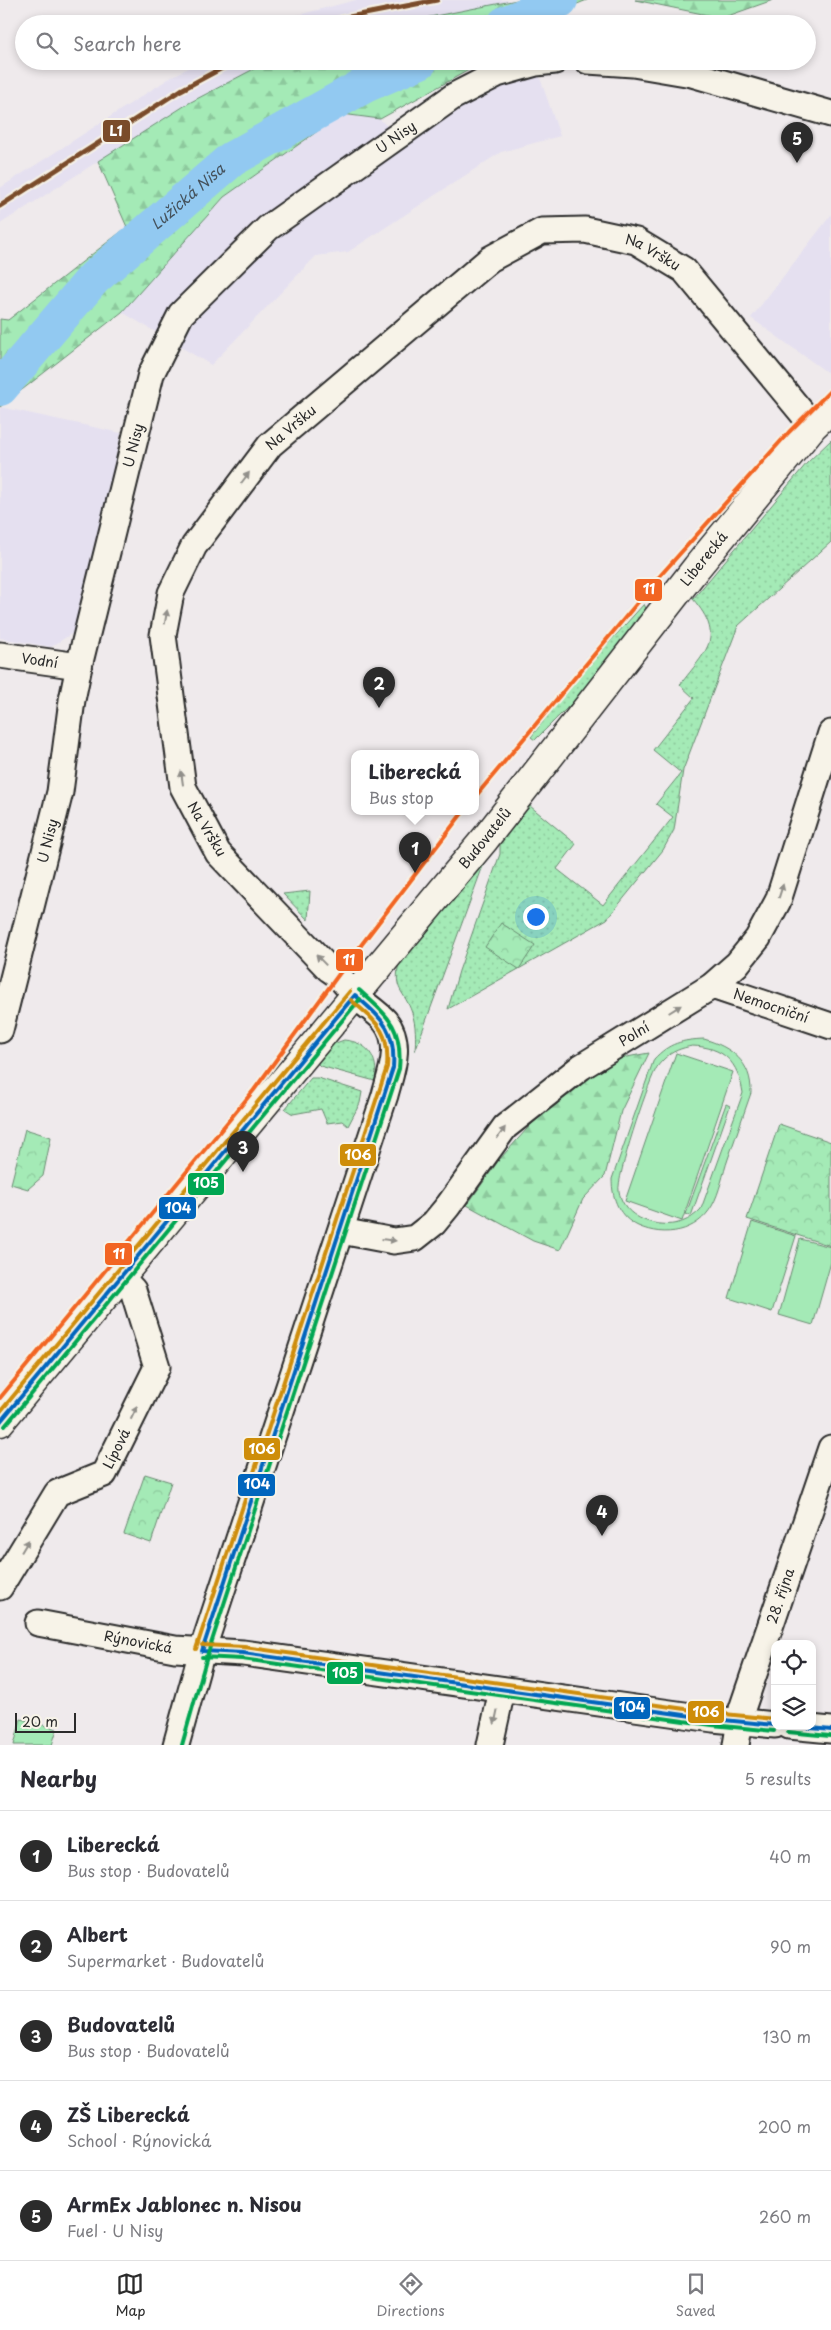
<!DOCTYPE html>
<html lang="en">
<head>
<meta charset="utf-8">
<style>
	body { margin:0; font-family:"Playpen Sans",sans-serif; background:#f2f2f3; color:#2b2b33 }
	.controls { position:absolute; right:15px; bottom:15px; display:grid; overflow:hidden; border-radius:10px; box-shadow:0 2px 8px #0003 }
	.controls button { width:45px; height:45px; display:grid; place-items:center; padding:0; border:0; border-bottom:1px solid #e1e1e2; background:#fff; color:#2b2b33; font:25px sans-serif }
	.scale { position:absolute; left:15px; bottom:12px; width:61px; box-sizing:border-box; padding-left:5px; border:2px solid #2b2b2b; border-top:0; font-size:14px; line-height:18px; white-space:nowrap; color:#2b2b2b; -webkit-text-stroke:4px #f7f3e8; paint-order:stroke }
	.you { position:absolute; left:535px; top:916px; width:18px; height:18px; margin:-12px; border:4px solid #fff; border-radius:50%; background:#1a73e8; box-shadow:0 0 0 8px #1a73e833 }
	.badge { display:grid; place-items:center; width:32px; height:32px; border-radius:50%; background:#2b2b2b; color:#fff; font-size:16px; font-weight:700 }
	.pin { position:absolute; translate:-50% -41px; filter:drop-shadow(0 1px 2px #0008) }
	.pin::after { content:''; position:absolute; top:26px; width:18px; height:15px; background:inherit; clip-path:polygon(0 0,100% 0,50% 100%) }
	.popup { position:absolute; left:351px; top:750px; width:128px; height:65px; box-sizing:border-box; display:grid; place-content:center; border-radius:10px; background:#fff; filter:drop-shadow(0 1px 4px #0005); font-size:16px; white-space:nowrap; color:#7c7c81 }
	.popup b { font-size:19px; color:#2b2b33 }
	.popup::after { content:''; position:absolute; left:50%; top:100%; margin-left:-10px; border:10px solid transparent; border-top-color:#fff }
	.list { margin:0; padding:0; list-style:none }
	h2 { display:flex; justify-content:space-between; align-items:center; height:65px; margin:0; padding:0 20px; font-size:21px }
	h2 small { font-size:16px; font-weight:400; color:#7c7c81 }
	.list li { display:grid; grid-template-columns:32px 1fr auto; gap:15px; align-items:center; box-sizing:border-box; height:90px; padding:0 20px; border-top:1px solid #e1e1e2 }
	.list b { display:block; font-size:19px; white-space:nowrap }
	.list p { margin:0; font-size:16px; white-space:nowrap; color:#7c7c81 }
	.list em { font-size:16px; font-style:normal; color:#7c7c81 }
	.icon { flex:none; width:28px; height:28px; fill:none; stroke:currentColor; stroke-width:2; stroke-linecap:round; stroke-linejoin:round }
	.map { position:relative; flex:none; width:831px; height:1745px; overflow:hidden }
	.search { position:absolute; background:#fff; box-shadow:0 2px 8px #0003; left:15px; right:15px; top:15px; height:55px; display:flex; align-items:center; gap:12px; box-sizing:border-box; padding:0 18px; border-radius:28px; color:#7c7c81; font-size:19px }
	.sheet { height:515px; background:#fff }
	nav { display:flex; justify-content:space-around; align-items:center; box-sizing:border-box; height:70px; border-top:1px solid #e1e1e2; background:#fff; font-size:14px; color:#7c7c81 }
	nav a { display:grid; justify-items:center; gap:2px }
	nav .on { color:#2b2b2b }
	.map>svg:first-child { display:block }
	.built { fill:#e5e0f0 }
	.grass { fill:url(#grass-dots); stroke:#688a70 }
	.forest { fill:url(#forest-firs); stroke:#688a70 }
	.park { fill:url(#park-crowns); stroke:#688a70 }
	.pitch { fill:#a4eab6; stroke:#688a70; fill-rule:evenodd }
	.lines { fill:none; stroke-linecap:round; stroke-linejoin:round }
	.river { stroke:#92c9f1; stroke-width:36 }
	.minor-casing { stroke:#2b2b2b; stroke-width:29 }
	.major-casing { stroke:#2b2b2b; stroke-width:31 }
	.minor { stroke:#f7f3e8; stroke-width:25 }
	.major { stroke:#f7f3e8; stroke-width:28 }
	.bus-1-casing { stroke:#f7f3e8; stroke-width:8 }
	.bus-2-casing { stroke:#f7f3e8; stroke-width:8 }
	.bus-3-casing { stroke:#f7f3e8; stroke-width:8 }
	.bus-1 { stroke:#0065bd; stroke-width:4 }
	.bus-2 { stroke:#00a651; stroke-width:4 }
	.bus-3 { stroke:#ce8d09; stroke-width:4 }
	.rail-1-casing { stroke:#f7f3e8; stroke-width:9 }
	.rail-1 { stroke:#7a4b2a; stroke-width:5 }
	.tram-1-casing { stroke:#f7f3e8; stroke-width:8 }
	.tram-1 { stroke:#f26522; stroke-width:4 }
	.oneway { fill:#918f8a }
	.labels { text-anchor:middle; stroke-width:4.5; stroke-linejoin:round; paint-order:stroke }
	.street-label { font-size:14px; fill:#2b2b2b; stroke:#f7f3e8 }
	.water-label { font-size:15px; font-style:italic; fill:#45525c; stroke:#f7f3e8 }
	.line-badge { stroke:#f7f3e8; stroke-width:2 }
	.badge-label { font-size:14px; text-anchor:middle; font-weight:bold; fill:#fff }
</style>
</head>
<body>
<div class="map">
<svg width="831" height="1745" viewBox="0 0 831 1745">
	<defs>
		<pattern id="grass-dots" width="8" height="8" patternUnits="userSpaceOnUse" patternTransform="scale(1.25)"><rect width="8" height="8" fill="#a4eab6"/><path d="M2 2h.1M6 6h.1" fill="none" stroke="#8dc99d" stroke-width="1.8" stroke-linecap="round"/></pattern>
		<pattern id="forest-firs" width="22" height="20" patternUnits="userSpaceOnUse" patternTransform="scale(1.25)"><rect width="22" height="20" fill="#a4eab6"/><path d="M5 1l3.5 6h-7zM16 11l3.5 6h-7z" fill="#8dc99d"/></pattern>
		<pattern id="park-crowns" width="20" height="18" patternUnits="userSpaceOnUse" patternTransform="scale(1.25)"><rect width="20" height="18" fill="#a4eab6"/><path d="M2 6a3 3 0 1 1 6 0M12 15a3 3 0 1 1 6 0" fill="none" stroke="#8dc99d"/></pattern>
	</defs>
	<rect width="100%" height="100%" fill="#efeaec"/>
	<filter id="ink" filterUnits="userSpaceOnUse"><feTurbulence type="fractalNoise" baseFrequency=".02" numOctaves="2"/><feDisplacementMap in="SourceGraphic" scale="10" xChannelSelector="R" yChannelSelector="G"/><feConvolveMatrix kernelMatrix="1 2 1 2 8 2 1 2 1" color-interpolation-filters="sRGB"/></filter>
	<g filter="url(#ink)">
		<path class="built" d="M356,0H517L394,24H279L298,15Z
			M202,61H269L189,103L0,224V188L173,76Z
			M538,72L560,136L501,152L348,252L316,256L211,365L122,312L224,197L342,114L380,119L397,137L454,96Z
			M831,215V371L828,373L751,318Z
			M0,407L121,433L77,630L51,647L0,638Z"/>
		<path class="grass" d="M831,440V542L738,626L683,770L674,830L663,850L607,919L448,1009L459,971L500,854V843L530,806L576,844L557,869L603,905L673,817L656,804L681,773L653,750L694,698L680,685C706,650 726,638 693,599L807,463Z
			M644,604L647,611L592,683L535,740L531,737L576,679Z
			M487,855L415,1051C416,1038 416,1025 412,1013C404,989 393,992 399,962Z
			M310,891L308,920L283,894Z
			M344,1040C368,1042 379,1058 375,1081L320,1066L315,1061L333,1044Z
			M311,1078H318L362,1092L360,1103L348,1126L342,1121L327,1123L321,1109L293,1114L285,1109Z"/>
		<path class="forest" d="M517,0H587L528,24H394Z
			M635,0H773L722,18Z
			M269,61H485L380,119L342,114L224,197L122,312L0,407V319L8,320L127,227L98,161L189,103Z
			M649,1053L621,1111L605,1176L583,1199L560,1250L533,1241L467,1205L499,1160L536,1119L594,1073L621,1058Z"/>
		<path class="park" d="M501,923L535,945L519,969L485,947Z
			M779,1124L831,1142V1246L747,1219Z
			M25,1129L51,1137L43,1176L28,1189L11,1184Z
			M145,1474L171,1482L151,1543L124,1534Z"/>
		<path class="pitch" d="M704,1039C731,1047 752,1062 751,1093C743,1115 736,1137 728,1159C723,1173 720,1192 712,1206C697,1232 665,1238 638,1226C619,1217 612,1199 612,1179L654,1059C669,1043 682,1040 704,1039ZM692,1046C724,1047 738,1062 743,1093L701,1209C690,1221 676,1226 660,1224C641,1222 622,1211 619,1191C616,1178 647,1086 655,1071C657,1066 661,1062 664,1059C672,1051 682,1048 692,1046Z
			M676,1053L733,1072L682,1221L625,1201Z
			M726,1104L730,1106L691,1216L686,1214Z
			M752,1222L796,1236L772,1312L729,1298Z
			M800,1239L831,1247V1262L813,1325L779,1315Z
			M21,1719L57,1729L52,1745H14Z"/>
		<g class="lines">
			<g class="river">
				<path d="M505,24L560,0"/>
				<path id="s1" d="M0,388L94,278L232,159L365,85L420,61"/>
			</g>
			<g class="minor-casing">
				<g id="minor">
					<path d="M588,61L633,64L692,74L831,114"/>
					<path id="s2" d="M0,655L79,666"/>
					<path id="s3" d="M712,986L831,1026"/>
					<path id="s4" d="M0,1030L60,792L72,700L79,666L151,374L181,314L268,228L454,96L497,74L536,63L555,61"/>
					<path id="s5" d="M341,1231L394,1241L415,1238L434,1223L448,1206L505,1127L581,1067L712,986L737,964L758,938L778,901L831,733"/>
					<path id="s6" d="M0,1587L57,1493L104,1474L157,1367L133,1290L121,1277"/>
					<path id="s7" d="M38,1623L175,1649L243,1653L713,1719L775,1725"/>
					<path d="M789,1726L831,1730"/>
					<path id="s8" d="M176,1745L202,1651L385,1095C391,1072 403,1043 385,1021C377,1012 365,1005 356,996C346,986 341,976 329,969L218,853L183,787L163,635L171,593L194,546L270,445L490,259L542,231L585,230L636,241L684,270L813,426"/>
					<path d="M490,1745L502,1690"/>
					<path id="s9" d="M736,1745L742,1709L831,1448"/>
				</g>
			</g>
			<g class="major-casing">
				<g id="major">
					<path id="s10" d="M0,1422L485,839L697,567L813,426L831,409"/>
				</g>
			</g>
			<use href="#minor" class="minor"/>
			<use href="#major" class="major"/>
			<g class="bus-1-casing">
				<path id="bus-1" d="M0,1422L355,995
					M202,1651L393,1068C396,1029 382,1019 355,995
					M202,1651L243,1653L713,1719L775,1725
					M792,1726L831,1730"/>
			</g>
			<g class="bus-2-casing">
				<path id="bus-2" d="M5,1426L360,999
					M202,1657L242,1659L712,1725L774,1731
					M788,1732L830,1736
					M182,1745L208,1653L399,1069C403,1027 388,1016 359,990"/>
			</g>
			<g class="bus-3-casing">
				<path id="bus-3" d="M0,1412L350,991
					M202,1645L244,1647L714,1713L775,1719
					M196,1649L387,1067C390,1030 376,1022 351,1000"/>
			</g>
			<use href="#bus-1" class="bus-1"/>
			<use href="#bus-2" class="bus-2"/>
			<use href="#bus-3" class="bus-3"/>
			<g class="rail-1-casing">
				<path id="rail-1" d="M325,24L344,18L437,0
					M0,206L181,90L235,61"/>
			</g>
			<use href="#rail-1" class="rail-1"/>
			<g class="tram-1-casing">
				<path id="tram-1" d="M475,797L659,577L789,432L831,390
					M0,1398L254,1090L339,974L463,812"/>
			</g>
			<use href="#tram-1" class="tram-1"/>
		</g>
		<defs><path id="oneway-solid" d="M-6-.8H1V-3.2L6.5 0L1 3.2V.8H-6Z" transform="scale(1.25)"/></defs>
		<g class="oneway">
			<use href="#oneway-solid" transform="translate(245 478) rotate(-53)"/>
			<use href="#oneway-solid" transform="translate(166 617) rotate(-80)"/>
			<use href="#oneway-solid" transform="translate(182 778) rotate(-98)"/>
			<use href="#oneway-solid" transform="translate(781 891) rotate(-72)"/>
			<use href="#oneway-solid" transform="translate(321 960) rotate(-134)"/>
			<use href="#oneway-solid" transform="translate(675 1009) rotate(-32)"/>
			<use href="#oneway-solid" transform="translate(501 1133) rotate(-54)"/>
			<use href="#oneway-solid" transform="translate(389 1240) rotate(7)"/>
			<use href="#oneway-solid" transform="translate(134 1413) rotate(-64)"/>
			<use href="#oneway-solid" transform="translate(25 1546) rotate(-59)"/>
			<use href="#oneway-solid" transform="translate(496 1717) rotate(102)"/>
		</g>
	</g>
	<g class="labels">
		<g class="street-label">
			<text dy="5" stroke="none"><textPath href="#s4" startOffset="1020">U Nisy</textPath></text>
			<text dy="5" stroke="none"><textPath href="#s8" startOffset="1909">Na Vršku</textPath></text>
			<text dy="5" stroke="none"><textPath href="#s8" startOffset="1474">Na Vršku</textPath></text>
			<text dy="5" stroke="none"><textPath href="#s4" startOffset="600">U Nisy</textPath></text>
			<text dy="5" stroke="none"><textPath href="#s10" startOffset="1114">Liberecká</textPath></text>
			<text dy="5" stroke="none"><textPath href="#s2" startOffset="40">Vodní</textPath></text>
			<text transform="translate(207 829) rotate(59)" y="5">Na Vršku</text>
			<text dy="5" stroke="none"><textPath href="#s10" startOffset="759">Budovatelů</textPath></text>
			<text dy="5" stroke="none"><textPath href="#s4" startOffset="195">U Nisy</textPath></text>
			<text dy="5" stroke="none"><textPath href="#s3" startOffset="62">Nemocniční</textPath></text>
			<text dy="5" stroke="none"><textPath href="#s5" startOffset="378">Polní</textPath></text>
			<text dy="5" stroke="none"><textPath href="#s6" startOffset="189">Lípová</textPath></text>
			<text dy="5" stroke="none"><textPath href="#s9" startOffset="156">28. října</textPath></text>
			<text dy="5" stroke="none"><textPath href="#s7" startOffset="102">Rýnovická</textPath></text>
		</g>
		<g class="water-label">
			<text dy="5" stroke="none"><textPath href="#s1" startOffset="269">Lužická Nisa</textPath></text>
		</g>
	</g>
	<g class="line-badge">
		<rect x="102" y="119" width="29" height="24" rx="5" fill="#7a4b2a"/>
		<rect x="634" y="578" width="29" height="24" rx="5" fill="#f26522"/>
		<rect x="335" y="948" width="29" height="24" rx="5" fill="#f26522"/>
		<rect x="339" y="1143" width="38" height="24" rx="5" fill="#ce8d09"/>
		<rect x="187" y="1172" width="38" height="24" rx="5" fill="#00a651"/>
		<rect x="158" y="1196" width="39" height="24" rx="5" fill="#0065bd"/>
		<rect x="104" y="1242" width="29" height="24" rx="5" fill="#f26522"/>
		<rect x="243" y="1437" width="38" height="24" rx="5" fill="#ce8d09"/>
		<rect x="237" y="1473" width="39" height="24" rx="5" fill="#0065bd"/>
		<rect x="326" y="1661" width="38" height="24" rx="5" fill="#00a651"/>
		<rect x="613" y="1696" width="38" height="24" rx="5" fill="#0065bd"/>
		<rect x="687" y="1700" width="38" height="24" rx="5" fill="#ce8d09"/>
	</g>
	<g class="badge-label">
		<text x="116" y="136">L1</text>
		<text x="649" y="594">11</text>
		<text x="349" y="965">11</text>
		<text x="358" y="1160">106</text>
		<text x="206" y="1188">105</text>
		<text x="178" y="1213">104</text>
		<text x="119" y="1259">11</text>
		<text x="262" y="1454">106</text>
		<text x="257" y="1489">104</text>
		<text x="345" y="1678">105</text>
		<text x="632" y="1712">104</text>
		<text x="706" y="1717">106</text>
	</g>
</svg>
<div class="controls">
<button><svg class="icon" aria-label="locate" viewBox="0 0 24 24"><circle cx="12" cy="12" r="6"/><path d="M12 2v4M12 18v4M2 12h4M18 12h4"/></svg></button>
<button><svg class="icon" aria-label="layers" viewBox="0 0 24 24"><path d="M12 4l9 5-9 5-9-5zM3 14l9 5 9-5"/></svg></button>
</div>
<div class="scale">20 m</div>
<div class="you"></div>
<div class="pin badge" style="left:415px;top:873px">1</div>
<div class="popup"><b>Liberecká</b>Bus stop</div>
<div class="pin badge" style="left:379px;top:708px">2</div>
<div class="pin badge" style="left:243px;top:1172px">3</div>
<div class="pin badge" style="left:602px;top:1536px">4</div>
<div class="pin badge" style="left:797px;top:163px">5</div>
<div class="search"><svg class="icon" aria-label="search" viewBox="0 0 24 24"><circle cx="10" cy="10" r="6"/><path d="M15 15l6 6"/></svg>Search here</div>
</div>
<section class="sheet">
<h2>Nearby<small>5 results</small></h2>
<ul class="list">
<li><span class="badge">1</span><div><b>Liberecká</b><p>Bus stop · Budovatelů</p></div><em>40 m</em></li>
<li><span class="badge">2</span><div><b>Albert</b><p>Supermarket · Budovatelů</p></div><em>90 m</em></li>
<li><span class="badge">3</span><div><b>Budovatelů</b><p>Bus stop · Budovatelů</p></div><em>130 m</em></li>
<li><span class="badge">4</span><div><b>ZŠ Liberecká</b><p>School · Rýnovická</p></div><em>200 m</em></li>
<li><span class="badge">5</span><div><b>ArmEx Jablonec n. Nisou</b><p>Fuel · U Nisy</p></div><em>260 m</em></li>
</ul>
</section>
<nav>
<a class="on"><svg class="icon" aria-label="map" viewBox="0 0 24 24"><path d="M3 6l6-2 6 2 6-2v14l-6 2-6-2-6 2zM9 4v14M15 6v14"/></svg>Map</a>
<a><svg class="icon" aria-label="directions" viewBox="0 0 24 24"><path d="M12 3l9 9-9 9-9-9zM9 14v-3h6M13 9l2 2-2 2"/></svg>Directions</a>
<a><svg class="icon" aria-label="saved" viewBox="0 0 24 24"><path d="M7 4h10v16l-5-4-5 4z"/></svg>Saved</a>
</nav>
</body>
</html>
